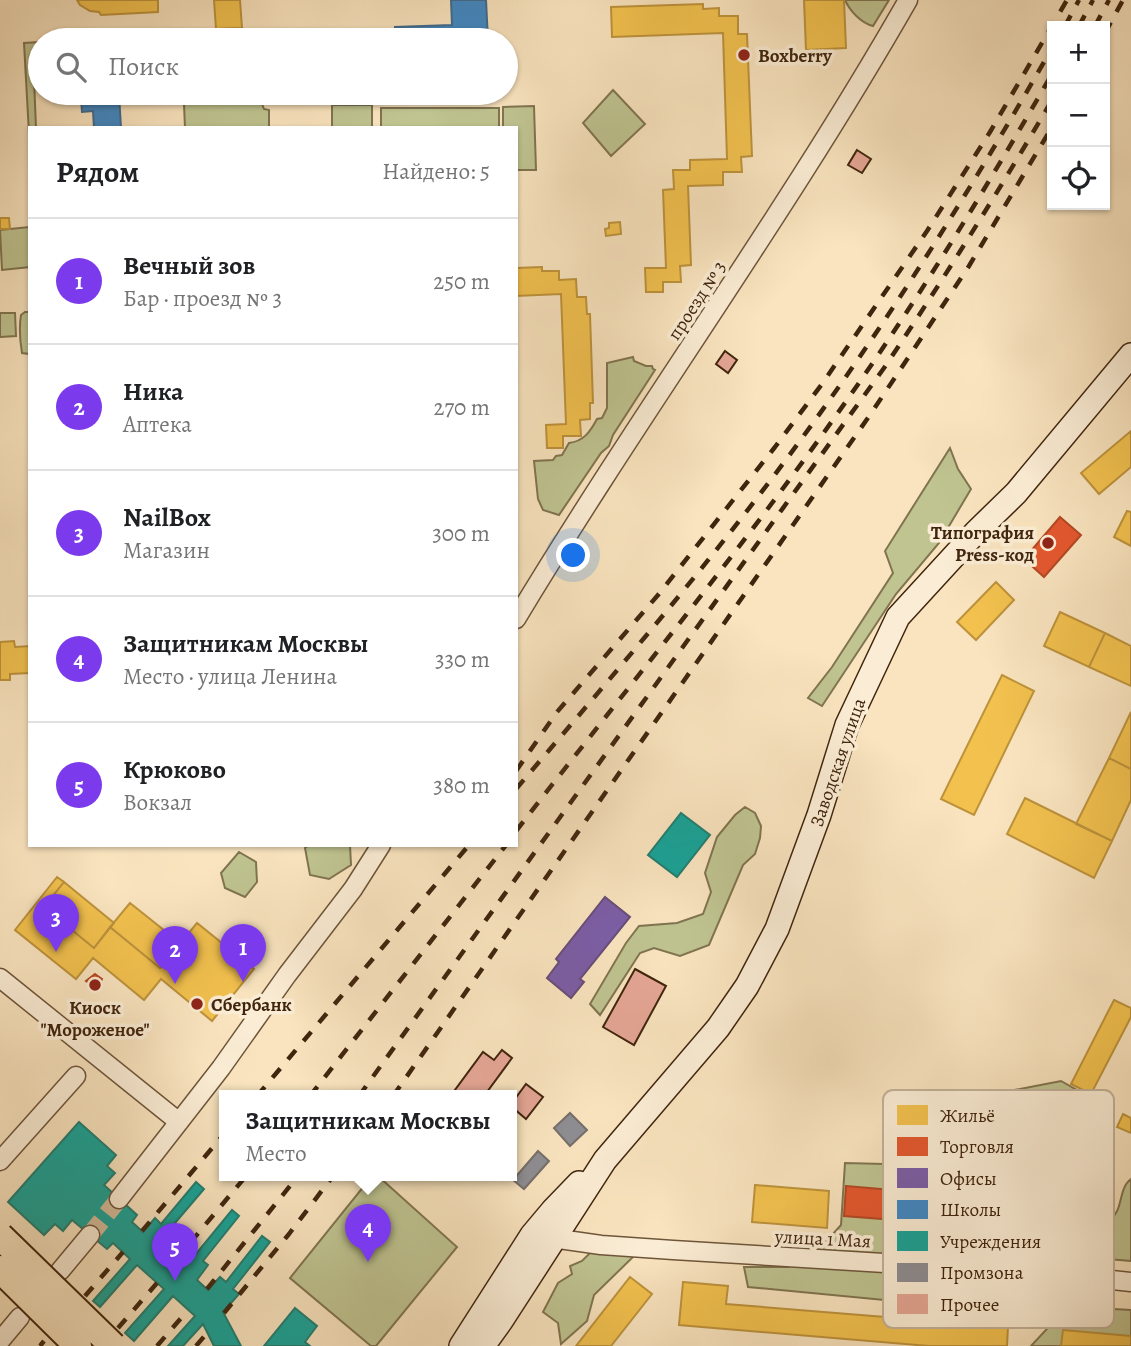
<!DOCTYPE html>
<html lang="ru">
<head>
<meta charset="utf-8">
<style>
	body { margin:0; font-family:Alegreya,serif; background:#f2f2f2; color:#202124 }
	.controls { position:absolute; right:21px; top:21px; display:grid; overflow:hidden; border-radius:0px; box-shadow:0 2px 5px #0004 }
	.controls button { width:63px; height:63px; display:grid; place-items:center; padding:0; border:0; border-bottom:2px solid #e0e0e0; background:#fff; color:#202124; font:35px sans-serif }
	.you { position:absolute; left:574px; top:556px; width:24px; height:24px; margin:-18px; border:5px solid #fff; border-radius:50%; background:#1a73e8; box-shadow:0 0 0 10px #1a73e833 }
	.badge { display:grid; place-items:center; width:46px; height:46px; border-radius:50%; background:#7c3aed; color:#fff; font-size:23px; font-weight:700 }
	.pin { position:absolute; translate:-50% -58px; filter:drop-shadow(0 2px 4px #0008) }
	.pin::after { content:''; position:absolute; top:37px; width:24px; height:21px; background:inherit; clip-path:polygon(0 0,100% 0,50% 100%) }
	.popup { position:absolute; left:219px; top:1090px; width:298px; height:91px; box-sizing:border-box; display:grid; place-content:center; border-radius:0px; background:#fff; filter:drop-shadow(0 2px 5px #0005); font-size:23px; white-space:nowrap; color:#757577 }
	.popup b { font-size:26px; color:#202124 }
	.popup::after { content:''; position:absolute; left:50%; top:100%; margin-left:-14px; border:14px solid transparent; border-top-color:#fff }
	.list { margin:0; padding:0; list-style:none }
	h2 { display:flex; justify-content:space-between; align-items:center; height:91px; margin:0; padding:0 28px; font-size:30px }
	h2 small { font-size:23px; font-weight:400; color:#757577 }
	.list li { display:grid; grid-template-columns:46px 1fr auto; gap:21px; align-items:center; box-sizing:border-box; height:126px; padding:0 28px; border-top:2px solid #e0e0e0 }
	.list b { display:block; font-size:26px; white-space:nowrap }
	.list p { margin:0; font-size:23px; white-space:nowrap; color:#757577 }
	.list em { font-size:23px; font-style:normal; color:#757577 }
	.icon { flex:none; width:38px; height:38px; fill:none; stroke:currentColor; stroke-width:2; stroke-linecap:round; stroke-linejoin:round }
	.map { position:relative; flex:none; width:1131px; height:1346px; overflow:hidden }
	.search { position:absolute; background:#fff; box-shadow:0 2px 5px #0004; left:28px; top:28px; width:490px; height:77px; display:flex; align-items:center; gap:18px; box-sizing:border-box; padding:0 24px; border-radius:38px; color:#757577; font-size:26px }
	.panel { position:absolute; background:#fff; box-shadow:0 2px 5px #0004; left:28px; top:126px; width:490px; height:721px; border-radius:0px }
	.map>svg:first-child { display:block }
	.green { fill:#bfc491; stroke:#807450; stroke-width:2 }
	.homes { fill:#f2c14e; stroke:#bd923b; stroke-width:2 }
	.shops { fill:#e4572e; stroke:#b34824; stroke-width:2 }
	.offices { fill:#7b5ea7; stroke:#694d79; stroke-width:2 }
	.schools { fill:#3f88c5; stroke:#3f6a8e; stroke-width:2 }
	.public { fill:#17a398; stroke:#237d6f; stroke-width:2 }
	.industry { fill:#8d8d92; stroke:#766e6a; stroke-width:2 }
	.building { fill:#e5a695; stroke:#40250e; stroke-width:2 }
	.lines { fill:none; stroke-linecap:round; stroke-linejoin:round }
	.minor-tunnel { stroke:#d4be9c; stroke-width:18; stroke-dasharray:18 9; stroke-linecap:butt }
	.minor-casing { stroke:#6e553a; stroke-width:21 }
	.secondary-casing { stroke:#40250e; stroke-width:26 }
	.minor { stroke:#fbedd5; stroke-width:18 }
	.secondary { stroke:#fbedd5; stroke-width:23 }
	.rail { stroke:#40250e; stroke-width:4.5; stroke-dasharray:12 12; stroke-linecap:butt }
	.primary-bridge-casing { stroke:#40250e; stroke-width:30; stroke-linecap:butt }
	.primary-bridge { stroke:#f9e4bf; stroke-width:26 }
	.poi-dot { fill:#8f2418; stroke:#fbedd5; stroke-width:2.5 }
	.labels { text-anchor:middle; stroke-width:7; stroke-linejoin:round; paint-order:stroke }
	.poi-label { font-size:19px; font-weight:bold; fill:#40250e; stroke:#fbedd5; text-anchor:start }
	.street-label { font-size:19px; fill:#40250e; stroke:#fbedd5 }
	.key { fill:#fbedd5; stroke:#c3b199; stroke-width:2 }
	.key-label { font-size:19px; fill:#40250e }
</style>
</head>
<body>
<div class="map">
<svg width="1131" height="1346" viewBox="0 0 1131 1346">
	<rect width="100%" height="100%" fill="#f9e4bf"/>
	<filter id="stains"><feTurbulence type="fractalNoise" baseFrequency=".00286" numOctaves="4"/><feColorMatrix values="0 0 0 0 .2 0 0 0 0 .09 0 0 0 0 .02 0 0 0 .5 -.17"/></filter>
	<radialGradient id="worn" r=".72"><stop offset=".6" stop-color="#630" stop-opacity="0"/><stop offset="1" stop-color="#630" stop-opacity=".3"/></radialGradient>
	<path class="green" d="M845,0H889L873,26C861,23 850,11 845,0Z
		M246,34L259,40H89Z
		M40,42V53L33,54L36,128H30V152L24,43Z
		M613,90L645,124L611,156L583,123Z
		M241,93H268V98L263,99L262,104L264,109L269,110V128H185L184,104L241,101Z
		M332,105H372V128H332Z
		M534,106L536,170H516V128H503V107Z
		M381,108H499V128H381Z
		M29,227L30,267L2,270L0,230Z
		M25,312H30V354L22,353C20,341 19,327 21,315Z
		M0,313H15L16,336L0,337Z
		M633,357L634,361L646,366H652L653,369L655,370L613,435L609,446L601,453L559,515L543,510L538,499L534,461L553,460L556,456L562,455L569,443C584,441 590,432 597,419L602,418L607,408V363Z
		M950,448L958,469L971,489L939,543L896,594L822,706L808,698L832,667L893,573L885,551Z
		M745,807L755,813L761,826L760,838L755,854L743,865L709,945L680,956L654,948L640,953L600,1015L590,1004L626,943L639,926L677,923L703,914L711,892L705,873L717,837L735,815Z
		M309,845H350L351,865L329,879L310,875L305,848Z
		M239,852L256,862L257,882L245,897L225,888L221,873Z
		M1061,1081L1091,1098L1096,1109L1094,1140L1084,1209L1075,1251L1036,1286L999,1311L748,1287L744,1267H788L815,1254L841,1225L845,1163L966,1166L996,1096L1009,1091Z
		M372,1176H378L457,1247L376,1346H371L290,1278Z
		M1131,1179V1261L1096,1258C1095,1232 1106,1231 1117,1211C1122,1201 1121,1186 1131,1179Z
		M592,1251L634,1256L594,1295L587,1321L561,1344L558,1323L543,1312L558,1283L572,1274L570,1266L582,1261Z
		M1070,1304L1096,1308L1131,1310V1346H1031Z"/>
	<path class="homes" d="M77,0H158V12L101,15L99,12L90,11L80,5Z
		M214,0H240L242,28L216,29Z
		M804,0H844L846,48L806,50Z
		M703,4V9L719,8V16H738V34H747L752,156L741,157L742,172H723V185L688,186L691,265L680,266L681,282H663V292H646L645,268H666L663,190L674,189L673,170H690V160L727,159L723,33L612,37L611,7Z
		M0,218H9L10,229H0Z
		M620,222L621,234L606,236L605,229L609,228V223Z
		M542,267V271H559V280L576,279L577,297H586L587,314H590L593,403H590V419L580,420L581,436H563V448H547L546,425L566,424L561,294L516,296V268Z
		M1131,431V467L1099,494L1081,473Z
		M1127,511L1131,512V546L1114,537Z
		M996,582L1014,600L976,640L957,622Z
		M1060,612L1105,633L1089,667L1044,646Z
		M1105,633L1131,646V686L1089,667Z
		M14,641L15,647L30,646V673L10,674V680H0V642Z
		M1002,675L1034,691L974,815L941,799Z
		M1131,712V769L1109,758Z
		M1109,758L1131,769V800L1112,841L1076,824Z
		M1025,798L1112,841L1094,878L1007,834Z
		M57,877L64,882L44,907L94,948L110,927L160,968L197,923L254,969L212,1021L161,979L144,1000L93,958L76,979L15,930Z
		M64,882L114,923L94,948L44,907Z
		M130,903L180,943L160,968L110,927Z
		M1114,1000L1131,1008V1017L1091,1094L1071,1084Z
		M1123,1114L1131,1118V1133L1117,1127Z
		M755,1185L829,1191L827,1228L752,1222Z
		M630,1277L652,1294L611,1346H576Z
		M683,1282L728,1286L726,1304L1008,1327L1007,1346H929L679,1325Z
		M1063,1330L1131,1336V1346H1061Z"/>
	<path class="shops" d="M1060,517L1081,535L1044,577L1024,559Z
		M95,974L102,979L97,989L86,981Z
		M1001,1120L1041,1123L1034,1233L994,1230L996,1204H1004L1008,1146H1000Z
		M846,1186L961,1196L959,1225L844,1216Z"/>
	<path class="offices" d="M605,897L630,917L580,979L584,982L571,998L547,978L559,962L556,959Z"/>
	<path class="schools" d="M451,0H486L488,40H396L395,27L452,25Z
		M119,94L121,128H94L93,111L82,112L81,97Z"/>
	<path class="public" d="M681,813L710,835L677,877L648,855Z
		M79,1122L116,1155L107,1166L115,1173L104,1185L137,1215L132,1222L143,1232L155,1218L161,1224L196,1182L204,1189L169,1230L174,1235L162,1249L177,1263L189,1249L196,1254L232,1210L239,1216L203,1261L208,1265L197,1280L208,1290L220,1277L226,1282L262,1236L270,1242L233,1289L239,1294L223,1312L241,1346H214L203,1324L183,1346H168L195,1316L173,1296L134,1341L125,1333L164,1289L137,1265L100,1307L93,1301L130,1259L113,1243L107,1249L72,1220L63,1231L55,1224L44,1235L8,1202Z
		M295,1308L317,1326L305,1342L310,1346H264Z"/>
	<path class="industry" d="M570,1113L587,1130L570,1146L554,1128Z
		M538,1151L549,1161L524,1189L513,1180Z"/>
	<path class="building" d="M857,150L871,159L862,173L848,165Z
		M725,351L737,360L728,373L716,364Z
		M635,969L666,986L634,1045L603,1027Z
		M502,1050L512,1058L484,1096H455L452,1094L483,1052L494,1060Z
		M526,1084L543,1097L526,1119L512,1107V1103Z"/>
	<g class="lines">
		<path class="minor-tunnel" d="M90,1235L119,1199"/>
		<g class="minor-casing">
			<path id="minor" d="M516,619C642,410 787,212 908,0
				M0,978L179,1122
				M0,1161L76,1076
				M119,1199L221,1068L287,975L353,889L381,845
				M545,1237L601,1245L673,1250L1047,1273L1131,1282
				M60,1271L90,1235
				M0,1341L20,1317"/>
		</g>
		<g class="secondary-casing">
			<path id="secondary" d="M461,1346L532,1235L553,1210L579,1183
				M483,1346L501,1321L605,1160L718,1028L747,986L777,929L819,815L847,725L898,617L976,532L1016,493L1131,355"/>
		</g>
		<use href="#minor" class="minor"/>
		<use href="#secondary" class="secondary"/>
		<path class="rail" d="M1065,26L1079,0
			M1079,26L1093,0
			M1095,26L1109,0
			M1105,33L1123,0
			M516,771L557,712L658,595L775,447L822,384L927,231L990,132L1067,0
			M516,789C608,681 700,575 785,461C883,330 971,190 1052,48
			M516,831C627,688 743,548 847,400C921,295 988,185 1052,74
			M257,1096L469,845
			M310,1096L506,845
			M359,1096L884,368C943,280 999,191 1052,100
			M393,1096L870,415L969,266L1052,127
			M142,1231L224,1134
			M175,1261L246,1176
			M207,1289L298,1176
			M85,1296L123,1252
			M224,1313L289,1234L333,1176
			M118,1328L157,1283
			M40,1346L44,1341
			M157,1346L188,1310
			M196,1346L207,1333"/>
		<g class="primary-bridge-casing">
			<path id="primary-bridge" d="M0,1236L113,1346
				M0,1269L78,1346"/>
		</g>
		<use href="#primary-bridge" class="primary-bridge"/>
	</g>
	<g class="poi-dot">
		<circle cx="744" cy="55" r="7"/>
		<circle cx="1048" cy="543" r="7"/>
		<circle cx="95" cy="985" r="7"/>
		<circle cx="197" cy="1004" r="7"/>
	</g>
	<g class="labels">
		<g class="poi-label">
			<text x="758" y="62">Boxberry</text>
			<text x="1034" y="539" text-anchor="end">Типография<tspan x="1034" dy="22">Press-код</tspan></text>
			<text x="211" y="1011">Сбербанк</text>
			<text x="95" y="1014" text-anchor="middle">Киоск<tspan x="95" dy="22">"Мороженое"</tspan></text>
		</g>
		<g class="street-label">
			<text transform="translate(696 300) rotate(-57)" y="7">проезд № 3</text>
			<text transform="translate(837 762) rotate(-71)" y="7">Заводская улица</text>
			<text transform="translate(823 1238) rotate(3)" y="7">улица 1 Мая</text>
		</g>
	</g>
	<rect x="883" y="1090" width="231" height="238" rx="10" class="key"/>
	<rect x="897" y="1105" width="31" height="20" fill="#f2c14e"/>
	<rect x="897" y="1137" width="31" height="19" fill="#e4572e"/>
	<rect x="897" y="1168" width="31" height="20" fill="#7b5ea7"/>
	<rect x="897" y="1200" width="31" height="19" fill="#3f88c5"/>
	<rect x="897" y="1231" width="31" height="20" fill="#17a398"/>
	<rect x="897" y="1263" width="31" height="19" fill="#8d8d92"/>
	<rect x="897" y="1294" width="31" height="20" fill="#e5a695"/>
	<g class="key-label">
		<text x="940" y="1122">Жильё</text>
		<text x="940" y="1153">Торговля</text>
		<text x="940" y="1185">Офисы</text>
		<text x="940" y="1216">Школы</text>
		<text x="940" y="1248">Учреждения</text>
		<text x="940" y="1279">Промзона</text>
		<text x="940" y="1311">Прочее</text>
	</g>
	<rect width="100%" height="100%" filter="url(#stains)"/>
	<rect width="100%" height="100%" fill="url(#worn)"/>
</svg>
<div class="controls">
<button>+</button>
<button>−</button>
<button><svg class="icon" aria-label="locate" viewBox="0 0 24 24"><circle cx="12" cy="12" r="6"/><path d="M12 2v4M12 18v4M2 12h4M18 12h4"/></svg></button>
</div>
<div class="you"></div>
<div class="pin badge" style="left:243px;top:982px">1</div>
<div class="pin badge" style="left:175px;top:984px">2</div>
<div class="pin badge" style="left:56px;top:952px">3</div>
<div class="pin badge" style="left:368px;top:1262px">4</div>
<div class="popup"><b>Защитникам Москвы</b>Место</div>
<div class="pin badge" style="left:175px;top:1281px">5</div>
<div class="search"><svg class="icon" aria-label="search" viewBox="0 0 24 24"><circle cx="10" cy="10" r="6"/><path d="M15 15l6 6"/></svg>Поиск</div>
<section class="panel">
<h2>Рядом<small>Найдено: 5</small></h2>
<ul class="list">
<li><span class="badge">1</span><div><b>Вечный зов</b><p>Бар · проезд № 3</p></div><em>250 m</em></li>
<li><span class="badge">2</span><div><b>Ника</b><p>Аптека</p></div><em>270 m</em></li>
<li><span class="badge">3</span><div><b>NailBox</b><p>Магазин</p></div><em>300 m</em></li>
<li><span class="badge">4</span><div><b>Защитникам Москвы</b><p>Место · улица Ленина</p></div><em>330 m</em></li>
<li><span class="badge">5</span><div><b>Крюково</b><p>Вокзал</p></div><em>380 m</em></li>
</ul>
</section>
</div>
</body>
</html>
